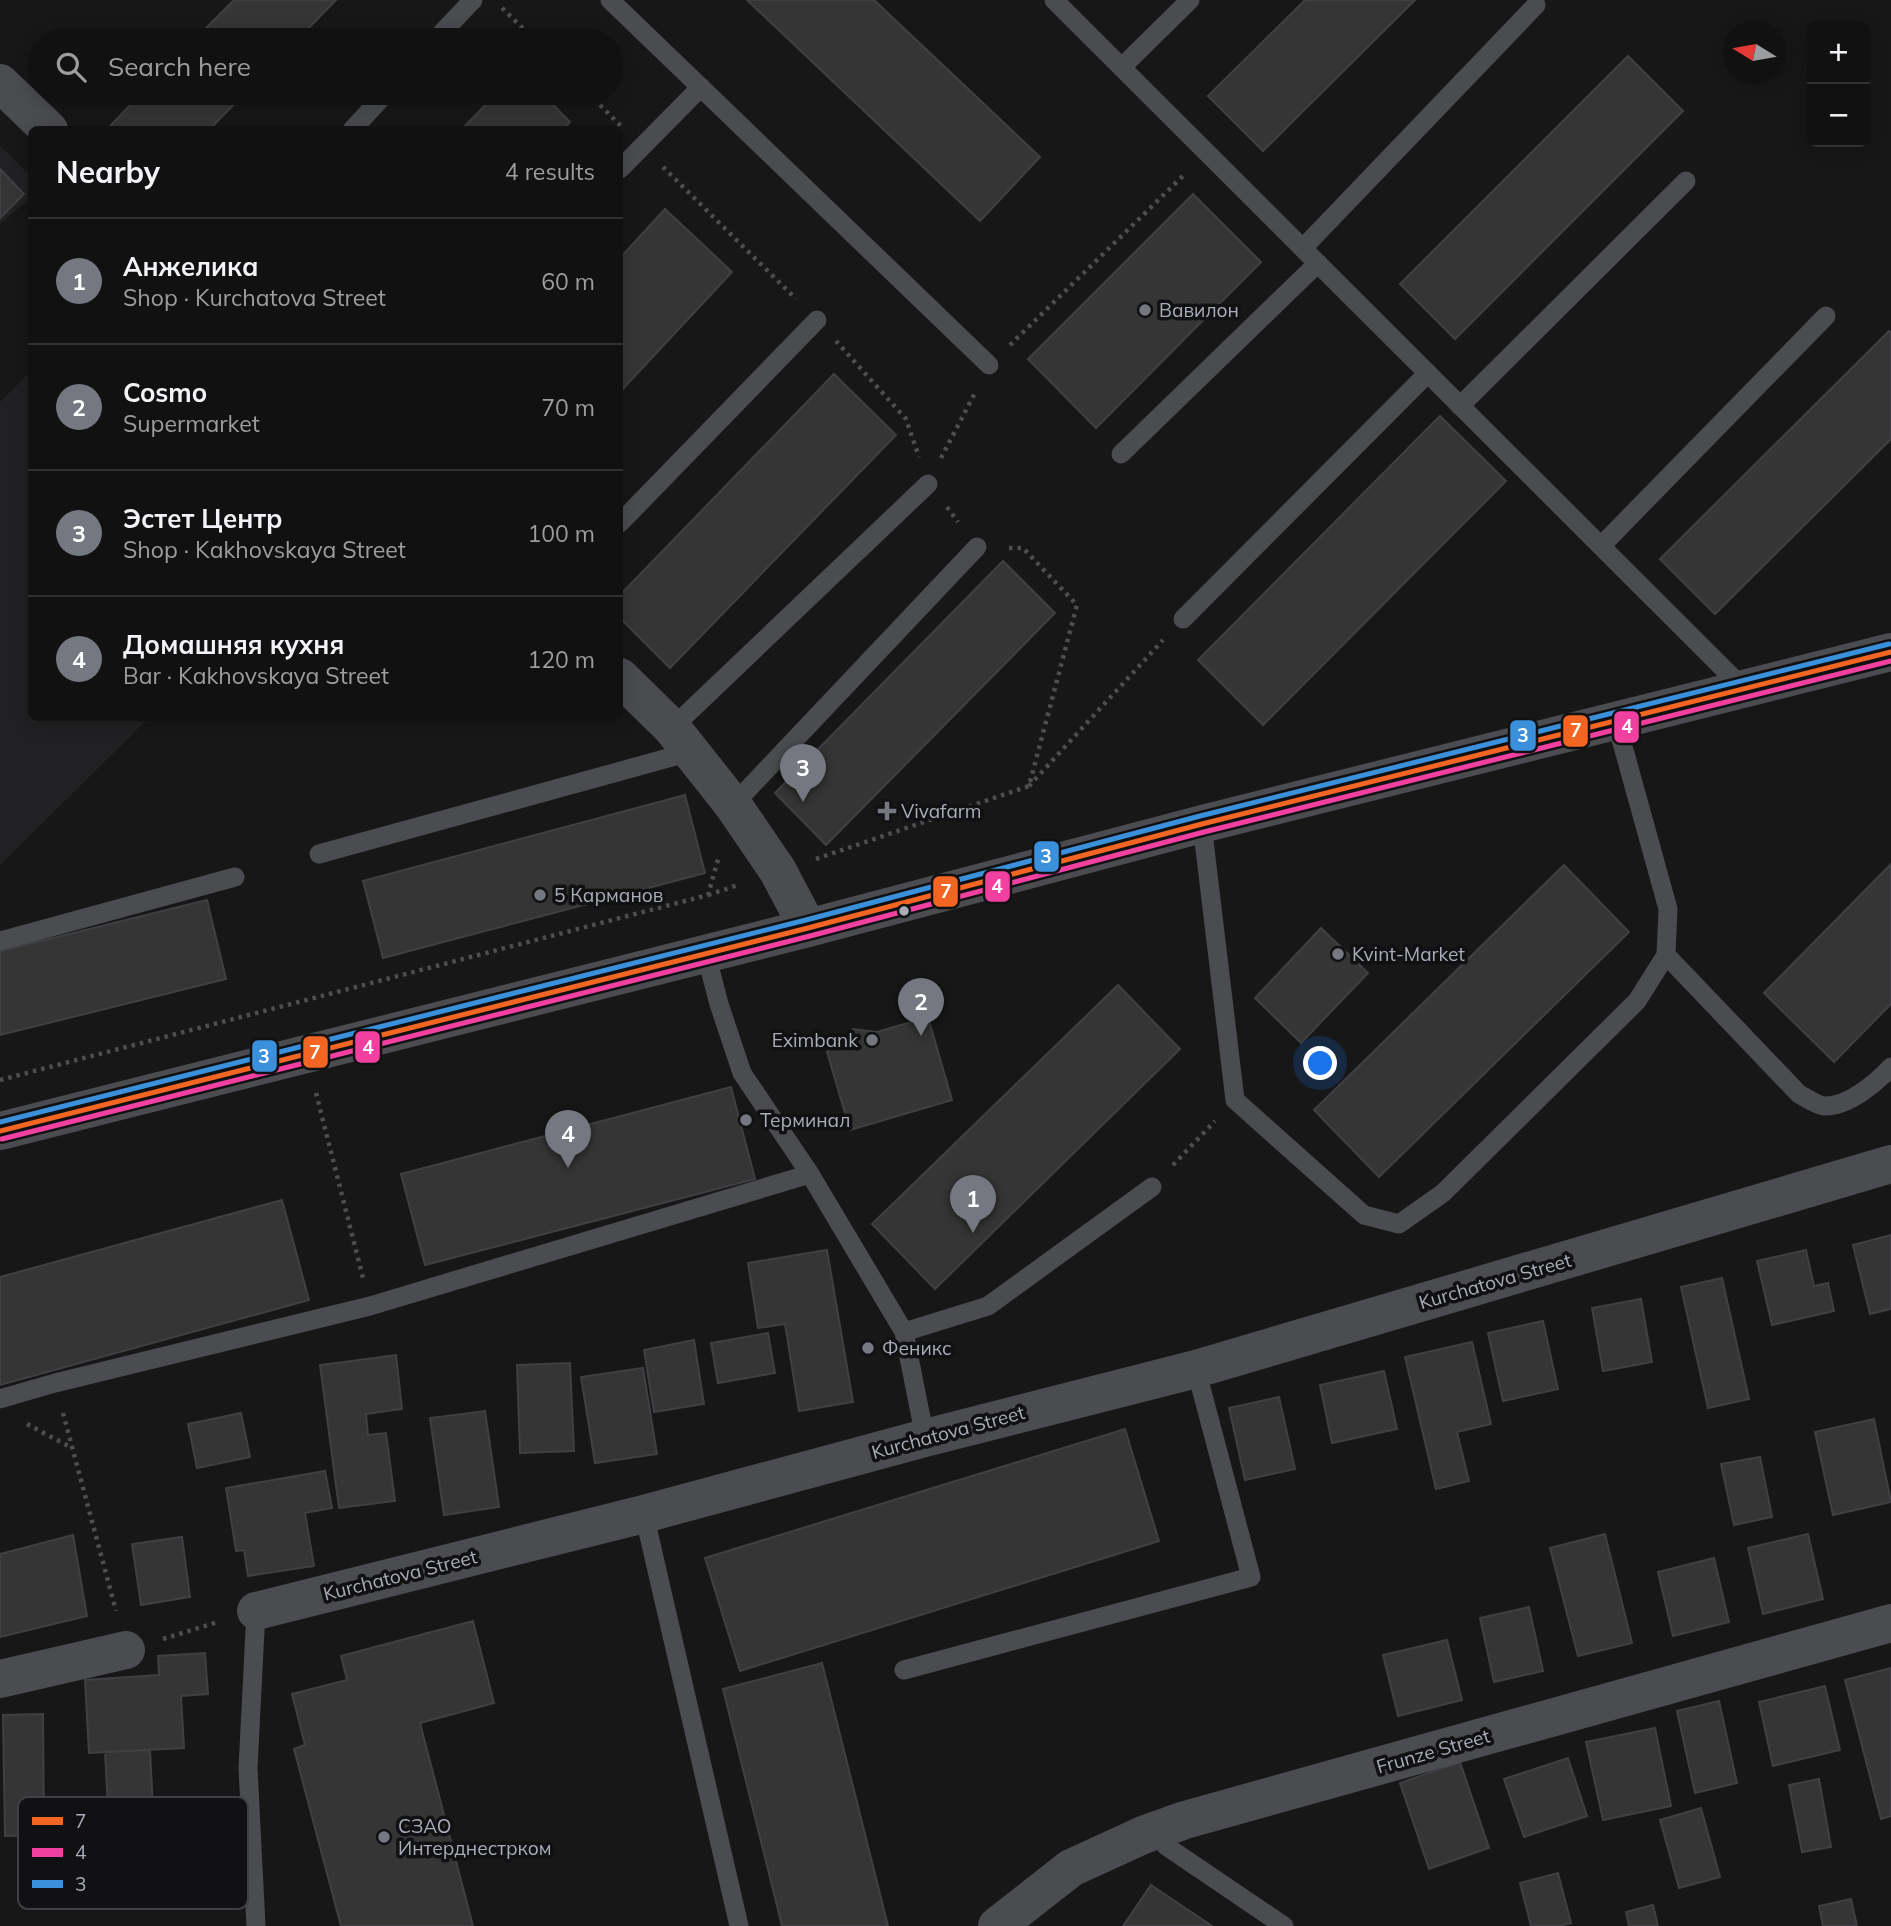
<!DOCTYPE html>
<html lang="en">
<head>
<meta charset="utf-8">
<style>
	body { margin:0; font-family:Mulish,sans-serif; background:#1e1f1f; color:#f1f3f6 }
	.controls { position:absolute; right:21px; top:21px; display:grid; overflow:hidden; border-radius:10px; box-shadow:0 4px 18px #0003 }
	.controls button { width:63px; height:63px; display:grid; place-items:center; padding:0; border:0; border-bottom:2px solid #303131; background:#111; color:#f1f3f6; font:35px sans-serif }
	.compass { position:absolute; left:1723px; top:21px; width:63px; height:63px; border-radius:50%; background:#111; box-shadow:0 4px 18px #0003; rotate:281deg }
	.you { position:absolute; left:1321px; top:1064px; width:24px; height:24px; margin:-18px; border:5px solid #fff; border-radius:50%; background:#1a73e8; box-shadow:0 0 0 10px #1a73e833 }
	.badge { display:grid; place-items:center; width:46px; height:46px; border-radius:50%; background:#757880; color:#fff; font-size:23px; font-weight:700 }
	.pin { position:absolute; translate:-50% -58px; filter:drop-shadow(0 2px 4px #0008) }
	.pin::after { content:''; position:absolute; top:37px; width:24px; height:21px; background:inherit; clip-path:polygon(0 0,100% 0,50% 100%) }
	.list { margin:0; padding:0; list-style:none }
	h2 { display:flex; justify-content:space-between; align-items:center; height:91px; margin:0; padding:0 28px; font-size:30px }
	h2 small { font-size:23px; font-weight:400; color:#9c9d9f }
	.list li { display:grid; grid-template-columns:46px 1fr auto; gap:21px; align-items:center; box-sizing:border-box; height:126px; padding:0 28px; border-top:2px solid #303131 }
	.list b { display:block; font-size:26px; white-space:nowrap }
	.list p { margin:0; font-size:23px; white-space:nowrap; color:#9c9d9f }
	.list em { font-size:23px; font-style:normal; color:#9c9d9f }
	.icon { flex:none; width:38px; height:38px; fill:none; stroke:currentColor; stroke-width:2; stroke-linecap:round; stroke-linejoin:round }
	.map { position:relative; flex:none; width:1891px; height:1926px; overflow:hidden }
	.search { position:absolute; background:#111; box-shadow:0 4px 18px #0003; left:28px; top:28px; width:595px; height:77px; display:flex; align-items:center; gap:18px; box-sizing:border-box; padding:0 24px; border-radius:38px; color:#9c9d9f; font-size:26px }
	.panel { position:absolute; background:#111; box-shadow:0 4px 18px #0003; left:28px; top:126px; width:595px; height:595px; border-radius:10px }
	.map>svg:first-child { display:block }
	.built { fill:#212123 }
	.building { fill:#353536; stroke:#3f4043; stroke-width:2 }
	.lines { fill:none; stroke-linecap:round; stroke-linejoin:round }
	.path { stroke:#4d4e52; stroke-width:4.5; stroke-dasharray:3.5 5; stroke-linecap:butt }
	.service { stroke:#4b4c50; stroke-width:19 }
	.minor { stroke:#4b4c50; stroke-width:38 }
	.tertiary { stroke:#4b4c50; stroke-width:38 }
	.bus-1-casing { stroke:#111113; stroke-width:10 }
	.bus-2-casing { stroke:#111113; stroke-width:10 }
	.bus-3-casing { stroke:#111113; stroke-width:10 }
	.bus-1 { stroke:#f26522; stroke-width:5 }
	.bus-2 { stroke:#f240a1; stroke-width:5 }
	.bus-3 { stroke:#3a90db; stroke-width:5 }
	.poi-dot { fill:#757880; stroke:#111113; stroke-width:2.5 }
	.bus-dot { fill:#a8adb8; stroke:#111113; stroke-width:2.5 }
	.labels { text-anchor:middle; stroke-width:7; stroke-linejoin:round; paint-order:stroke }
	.poi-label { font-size:19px; fill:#a8adb8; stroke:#111113; text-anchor:start }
	.street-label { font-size:19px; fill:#a8adb8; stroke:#111113 }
	.key { fill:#111113; stroke:#3e4045; stroke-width:2 }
	.key-label { font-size:19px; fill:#a8adb8 }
	.line-badge { stroke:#111113; stroke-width:2.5 }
	.badge-label { font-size:19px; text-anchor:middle; font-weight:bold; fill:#fff }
</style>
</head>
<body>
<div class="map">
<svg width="1891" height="1926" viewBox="0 0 1891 1926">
	<rect width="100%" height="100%" fill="#171717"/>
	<path class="built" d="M0,146L32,177L31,196L0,225Z
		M31,371L32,718H149L0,865V402Z"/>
	<path class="building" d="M234,0H336L297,40H194Z
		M747,0H874L1040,157L980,221Z
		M1305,0H1415L1263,151L1208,96Z
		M1628,56L1683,111L1455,339L1400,284Z
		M142,93H245L209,130H106Z
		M497,93H542L570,122L563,130H461Z
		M0,169L24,194L0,218Z
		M1193,194L1261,262L1096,428L1028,359Z
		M665,209L732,272L620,392V258Z
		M1889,331L1891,333V439L1715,614L1660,559Z
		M834,374L896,435L670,668L620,618V595Z
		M1440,416L1506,481L1263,725L1198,660Z
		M1003,561L1055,613L826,845L775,793Z
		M685,795L705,873L383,958L363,881Z
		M1891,864V1004L1834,1062L1764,993Z
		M1564,865L1629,932L1379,1177L1314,1110Z
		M207,900L226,979L0,1035V951Z
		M1321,928L1368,973L1301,1043L1255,998Z
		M1118,985L1180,1049L935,1289L872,1224Z
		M928,1017L952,1100L850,1130L827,1052L853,1029L877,1032Z
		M731,1087L755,1179L425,1265L401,1174Z
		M282,1200L309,1300L0,1385V1277Z
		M1891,1235V1309L1870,1314L1853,1245Z
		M827,1250L853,1402L799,1411L785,1324L758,1328L748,1263Z
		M1806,1250L1814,1286L1828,1283L1834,1311L1772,1325L1757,1261Z
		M1722,1278L1749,1399L1708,1408L1681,1287Z
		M1641,1299L1652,1362L1603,1371L1592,1308Z
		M1543,1321L1558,1389L1503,1401L1488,1333Z
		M768,1333L775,1373L718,1383L711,1343Z
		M694,1340L704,1404L654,1412L644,1350Z
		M1472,1342L1491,1424L1457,1432L1469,1481L1436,1489L1405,1357Z
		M396,1355L402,1409L366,1414L368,1435L386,1433L395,1501L339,1508L320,1365Z
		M570,1363L574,1451L520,1453L517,1365Z
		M643,1368L657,1454L595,1463L581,1377Z
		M1384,1371L1397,1429L1332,1443L1320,1385Z
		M1279,1397L1295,1469L1245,1480L1229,1408Z
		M485,1411L499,1507L444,1515L430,1418Z
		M241,1413L250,1457L197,1468L188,1424Z
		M1874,1419L1891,1502L1833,1515L1815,1432Z
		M1125,1429L1159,1541L740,1671L705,1558Z
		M1760,1457L1772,1517L1734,1525L1721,1464Z
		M325,1471L332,1508L305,1513L314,1566L248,1576L244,1550L236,1551L226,1488Z
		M1605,1534L1632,1643L1578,1656L1550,1548Z
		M1808,1534L1823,1599L1763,1614L1748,1548Z
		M73,1535L87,1616L0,1637V1554Z
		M182,1537L190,1597L141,1605L132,1544Z
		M1714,1558L1729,1622L1673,1636L1658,1572Z
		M1529,1607L1543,1671L1494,1682L1480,1618Z
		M473,1621L494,1703L420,1723L473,1926H341L294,1749L305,1745L292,1694L347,1680L341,1656Z
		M1447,1640L1462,1700L1398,1716L1383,1655Z
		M205,1653L208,1694L181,1696L184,1748L89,1753L85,1680L159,1675L158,1656Z
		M822,1663L888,1926H782L723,1689Z
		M1891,1668V1816L1881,1819L1845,1680Z
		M1825,1686L1840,1750L1773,1766L1759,1702Z
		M1719,1701L1737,1783L1695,1793L1677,1711Z
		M43,1714L44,1835L5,1836L3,1715Z
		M1655,1728L1671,1806L1603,1820L1586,1742Z
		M150,1750L155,1849L121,1851L120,1827H109L105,1752Z
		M1568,1758L1587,1816L1524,1837L1504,1779Z
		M1460,1762L1489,1848L1429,1869L1400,1783Z
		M1819,1779L1831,1847L1802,1852L1789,1785Z
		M1701,1808L1720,1877L1679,1888L1660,1820Z
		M1558,1873L1571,1923L1559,1926H1531L1520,1883Z
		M1151,1885L1212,1926H1123Z
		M1851,1899L1857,1926H1823L1819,1906Z
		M1653,1905L1658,1926H1629L1626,1912Z"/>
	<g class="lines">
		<path class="path" d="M502,8L535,40
			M588,93L622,127
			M663,167L796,299
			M836,341L906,419L919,457
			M1010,345L1186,173
			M941,458L976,391
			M947,507L958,522
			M1029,786L1163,640
			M816,859L1029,786L1077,605L1023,548H1008
			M708,895L738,885
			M0,1080L708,895L719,856
			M316,1093L363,1278
			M1173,1165L1215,1121
			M63,1413L116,1611
			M27,1424L72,1448
			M163,1639L218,1622"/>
		<path class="service" d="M610,0L989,365
			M1054,0L1744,689
			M435,40L473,0
			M1122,67L1190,0
			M352,130L386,93
			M620,169L701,87
			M1303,248L1536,5
			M1460,406L1686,181
			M1121,454L1318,263
			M620,523L817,320
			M1601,546L1826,316
			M1183,619L1428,373
			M672,728L928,484
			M733,805L977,547
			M1202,824L1235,1100L1364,1215L1399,1224L1443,1193L1637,1001L1666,955L1668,909L1616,721
			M319,854L690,752
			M0,941L235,877
			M706,954L719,1004L742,1073L810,1174L904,1332L925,1438
			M1666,955L1799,1094C1806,1098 1817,1105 1824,1106C1848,1107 1876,1083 1891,1067
			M904,1332L988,1306L1152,1187
			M0,1399L55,1383L370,1306L810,1174
			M644,1514L739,1926
			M256,1611L248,1768L256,1926
			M904,1670L1251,1577L1196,1369
			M1166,1846L1284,1926"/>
		<path class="minor" d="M0,83L49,130
			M620,677L672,728L733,805L778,871L808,928
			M256,1611L644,1514L925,1438L1196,1369L1891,1164
			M0,1679L126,1650
			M997,1926L1071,1868L1143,1835L1185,1820L1891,1623"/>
		<path class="tertiary" d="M0,1131L808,928L1202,824L1891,652"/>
		<g class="bus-1-casing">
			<path id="bus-1" d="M0,1131L808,928L1202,824L1891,652"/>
		</g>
		<g class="bus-2-casing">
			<path id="bus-2" d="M2,1139L810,936L1204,832L1891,661"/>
		</g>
		<g class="bus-3-casing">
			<path id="bus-3" d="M0,1122L806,920L1200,816L1889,644"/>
		</g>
		<use href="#bus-1" class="bus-1"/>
		<use href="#bus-2" class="bus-2"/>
		<use href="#bus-3" class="bus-3"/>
	</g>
	<g class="poi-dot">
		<circle cx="1145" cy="310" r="7"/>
		<path d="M883.5 800.5h7v7h7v7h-7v7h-7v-7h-7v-7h7z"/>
		<circle cx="540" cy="895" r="7"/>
		<circle cx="1338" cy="954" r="7"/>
		<circle cx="872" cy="1040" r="7"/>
		<circle cx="746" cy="1120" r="7"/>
		<circle cx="868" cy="1348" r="7"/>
		<circle cx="384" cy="1837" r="7"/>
	</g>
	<circle class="bus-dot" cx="904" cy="911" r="6"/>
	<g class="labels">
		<g class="poi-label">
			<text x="1159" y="317">Вавилон</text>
			<text x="901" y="818">Vivafarm</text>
			<text x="554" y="902">5 Карманов</text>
			<text x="1352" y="961">Kvint-Market</text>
			<text x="858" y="1047" text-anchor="end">Eximbank</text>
			<text x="760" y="1127">Терминал</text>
			<text x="882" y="1355">Феникс</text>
			<text x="398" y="1833">СЗАО<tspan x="398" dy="22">Интерднестрком</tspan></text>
		</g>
		<g class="street-label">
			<text transform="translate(1495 1281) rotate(-16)" y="7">Kurchatova Street</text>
			<text transform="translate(948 1432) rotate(-15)" y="7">Kurchatova Street</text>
			<text transform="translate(400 1575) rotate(-14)" y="7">Kurchatova Street</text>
			<text transform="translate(1433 1751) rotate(-16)" y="7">Frunze Street</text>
		</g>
	</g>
	<rect x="18" y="1797" width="230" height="112" rx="10" class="key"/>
	<rect x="32" y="1817" width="31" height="8" fill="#f26522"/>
	<rect x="32" y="1848" width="31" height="9" fill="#f240a1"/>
	<rect x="32" y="1880" width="31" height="8" fill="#3a90db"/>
	<g class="key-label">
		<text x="75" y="1828">7</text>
		<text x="75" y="1859">4</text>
		<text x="75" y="1891">3</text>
	</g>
	<g class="line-badge">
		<rect x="1613" y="710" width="27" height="34" rx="7" fill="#f240a1"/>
		<rect x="1562" y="714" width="27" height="34" rx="7" fill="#f26522"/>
		<rect x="1509" y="719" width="28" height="33" rx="7" fill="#3a90db"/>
		<rect x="1033" y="840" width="27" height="33" rx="7" fill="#3a90db"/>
		<rect x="984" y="870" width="27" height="33" rx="7" fill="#f240a1"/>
		<rect x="932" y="875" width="27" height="33" rx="7" fill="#f26522"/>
		<rect x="354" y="1030" width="27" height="34" rx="7" fill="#f240a1"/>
		<rect x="302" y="1035" width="27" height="34" rx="7" fill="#f26522"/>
		<rect x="251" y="1039" width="27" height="34" rx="7" fill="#3a90db"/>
	</g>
	<g class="badge-label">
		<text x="1627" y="733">4</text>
		<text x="1576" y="737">7</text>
		<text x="1523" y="742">3</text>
		<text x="1046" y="863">3</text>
		<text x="997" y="893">4</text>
		<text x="946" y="898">7</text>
		<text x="368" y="1054">4</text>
		<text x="315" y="1059">7</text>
		<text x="264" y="1063">3</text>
	</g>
</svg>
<div class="controls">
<button>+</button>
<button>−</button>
</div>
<svg class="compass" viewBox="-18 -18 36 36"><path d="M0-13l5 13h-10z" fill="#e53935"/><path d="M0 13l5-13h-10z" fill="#9c9d9f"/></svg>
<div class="you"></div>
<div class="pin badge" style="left:973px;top:1233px">1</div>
<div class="pin badge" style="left:921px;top:1036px">2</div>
<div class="pin badge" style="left:803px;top:802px">3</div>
<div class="pin badge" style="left:568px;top:1168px">4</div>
<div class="search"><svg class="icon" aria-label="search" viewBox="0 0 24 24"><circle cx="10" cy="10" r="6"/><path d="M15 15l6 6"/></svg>Search here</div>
<section class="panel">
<h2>Nearby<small>4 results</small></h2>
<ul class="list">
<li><span class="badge">1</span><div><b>Анжелика</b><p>Shop · Kurchatova Street</p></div><em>60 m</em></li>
<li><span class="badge">2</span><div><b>Cosmo</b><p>Supermarket</p></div><em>70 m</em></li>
<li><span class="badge">3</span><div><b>Эстет Центр</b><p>Shop · Kakhovskaya Street</p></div><em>100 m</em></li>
<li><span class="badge">4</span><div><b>Домашняя кухня</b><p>Bar · Kakhovskaya Street</p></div><em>120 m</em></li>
</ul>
</section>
</div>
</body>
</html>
